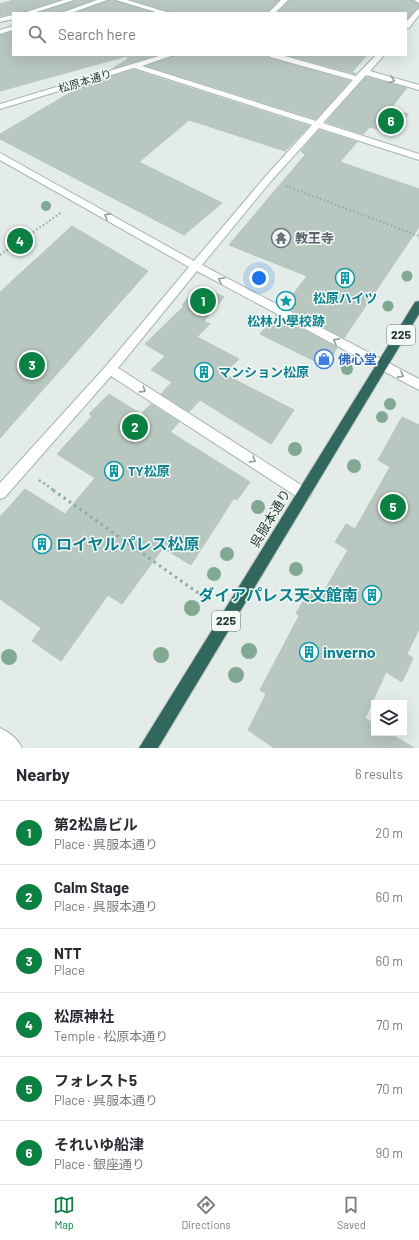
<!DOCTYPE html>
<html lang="en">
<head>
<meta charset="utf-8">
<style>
	body { margin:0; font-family:Barlow,"Noto Sans JP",sans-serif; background:#f7f7f7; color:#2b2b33 }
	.controls { position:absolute; right:12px; bottom:12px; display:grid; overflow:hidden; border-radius:0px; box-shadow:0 4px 16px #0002 }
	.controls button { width:36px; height:36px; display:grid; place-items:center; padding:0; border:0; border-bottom:1px solid #e1e1e2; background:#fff; color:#2b2b33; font:20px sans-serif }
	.you { position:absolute; left:259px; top:278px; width:14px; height:14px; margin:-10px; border:3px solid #fff; border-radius:50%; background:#1a73e8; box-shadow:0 0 0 6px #1a73e833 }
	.badge { display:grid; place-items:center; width:26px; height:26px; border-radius:50%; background:#0b8043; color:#fff; font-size:13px; font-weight:700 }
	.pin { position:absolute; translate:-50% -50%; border:2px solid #fff; box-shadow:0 1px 4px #0006 }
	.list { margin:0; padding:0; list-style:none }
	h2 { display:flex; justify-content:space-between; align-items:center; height:52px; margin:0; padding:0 16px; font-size:17px }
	h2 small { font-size:13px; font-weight:400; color:#7c7c81 }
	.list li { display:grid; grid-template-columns:26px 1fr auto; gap:12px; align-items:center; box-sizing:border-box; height:64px; padding:0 16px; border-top:1px solid #e1e1e2 }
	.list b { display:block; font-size:15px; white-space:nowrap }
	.list p { margin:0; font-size:13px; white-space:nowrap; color:#7c7c81 }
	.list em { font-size:13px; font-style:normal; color:#7c7c81 }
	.icon { flex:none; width:22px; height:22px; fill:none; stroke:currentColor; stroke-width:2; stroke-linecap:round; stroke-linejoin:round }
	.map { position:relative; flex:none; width:419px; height:748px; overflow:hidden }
	.search { position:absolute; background:#fff; box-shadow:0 4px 16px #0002; left:12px; right:12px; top:12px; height:44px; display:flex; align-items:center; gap:10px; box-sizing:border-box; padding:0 14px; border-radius:0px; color:#7c7c81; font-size:15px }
	.sheet { height:436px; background:#fff }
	nav { display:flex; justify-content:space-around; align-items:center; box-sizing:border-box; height:56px; border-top:1px solid #e1e1e2; background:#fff; font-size:11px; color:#7c7c81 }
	nav a { display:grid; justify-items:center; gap:2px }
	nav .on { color:#0b8043 }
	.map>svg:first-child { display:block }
	.building { fill:#b9c7c1; stroke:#b6c5bf }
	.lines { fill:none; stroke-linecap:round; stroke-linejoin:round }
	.minor-casing { stroke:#a6b4af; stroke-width:2 }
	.highway-casing { stroke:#c2c8c7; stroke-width:2 }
	.path-far2 { stroke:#86aea2; stroke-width:2; stroke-dasharray:1.5 2.5; stroke-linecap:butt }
	.path-far1 { stroke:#86aea2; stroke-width:2.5; stroke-dasharray:2 3; stroke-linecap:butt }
	.path { stroke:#86aea2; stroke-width:3; stroke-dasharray:2.5 4; stroke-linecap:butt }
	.minor { fill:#fff; fill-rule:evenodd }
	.highway { fill:#32675d; fill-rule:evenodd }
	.tree { fill:#81a892 }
	.oneway { stroke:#929e9b }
	.labels { text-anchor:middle; stroke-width:3; stroke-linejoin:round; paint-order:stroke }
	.far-street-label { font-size:11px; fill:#243c37; stroke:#f4f9f6 }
	.shield { fill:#f4f9f6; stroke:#627570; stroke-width:1 }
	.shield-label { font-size:12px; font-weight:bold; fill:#243c37 }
	.worship-label { font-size:13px; font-weight:bold; fill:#5b616d; stroke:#f4f9f6; text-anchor:start }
	.culture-label { font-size:13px; font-weight:bold; fill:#0d838f; stroke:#f4f9f6 }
	.shop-label { font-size:13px; font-weight:bold; fill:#366cbe; stroke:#f4f9f6; text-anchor:start }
	.street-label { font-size:13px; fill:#243c37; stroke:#f4f9f6 }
	.near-culture-label { font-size:16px; font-weight:bold; fill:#0d838f; stroke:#f4f9f6; text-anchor:start }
</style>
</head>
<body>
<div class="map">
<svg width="419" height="748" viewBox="0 0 419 748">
	<rect width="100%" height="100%" fill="#e3ece8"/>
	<path class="building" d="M14,0H59L22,13H13L0,16V4Z
		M75,0H93L60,13H38Z
		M108,0H115L154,13H75Z
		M132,0H279L266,13H171Z
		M290,0H413L419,4V8L406,20V13H277Z
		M13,32V55H157L113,68L128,59L127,56L0,91V35Z
		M175,55H268L270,58L350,81L316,119L147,66Z
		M287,55H367L352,72L356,74Z
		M134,70L309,126L285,151L189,120L139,162L222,203L184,235L0,139V134L85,84Z
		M366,77L407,88L390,109L408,114L394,134L370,127L363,134L326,122Z
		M319,130L357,142L340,162L419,189V227L344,338L284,306L307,276L229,245L305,155L301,151Z
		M72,226L148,271L0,438V292Z
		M199,286L224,297L204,321L210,324L197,337L239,359L224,374L294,410L271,444L200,400L189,412L161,394L172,382L151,370L165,356L145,344L184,306L182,305Z
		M276,315L337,348L325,366L260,334Z
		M109,394L141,414L151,404L179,422L170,432L250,482L237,500L234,498L191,565L163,548L122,604L108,595L61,661L32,641L41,628L0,599V517L25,489L65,514L95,478L57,454L92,416L89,414Z
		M402,417L419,425V629L407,654L413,658L402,682L386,672L365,718L374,724V733H389L414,748H274L248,730L266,694L260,690L299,616L296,613L309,592L320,598L348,550L335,542L346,524L355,529L390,467L378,460Z"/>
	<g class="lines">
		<g class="minor-casing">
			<path id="minor" d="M64,0H74L33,13H23Z
				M97,0H107L71,13H61Z
				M116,0H127L170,13H159Z
				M281,0H288L275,13H268Z
				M414,0H419V3Z
				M419,9V15L409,28H406V22L417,10Z
				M13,15V19L0,22V18Z
				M13,26V30L0,34V30Z
				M162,55H174L142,66L316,121L353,80L270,57L269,55H281L356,76L376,55H384L370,71L419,85V90L366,75L323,123L419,154V160L319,128L271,181L202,265L419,379V390L197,271L118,368L309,490L311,494L309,498L304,500L299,498L111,376L5,497L0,499V483L106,366L189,267L0,160V153L194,261L265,177L312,125L134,68L0,109V104Z
				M0,728C9,732 18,739 22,748H0Z"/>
		</g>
		<g class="highway-casing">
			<path id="highway" d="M419,301V314L158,748H139L415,302Z"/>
		</g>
		<path class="path-far2" d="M286,186L419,236
			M0,255L62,212"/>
		<path class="path-far1" d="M39,480L55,491"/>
		<path class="path" d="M53,490L211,602"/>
		<use href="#minor" class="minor"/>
		<use href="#highway" class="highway"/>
	</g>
	<g class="tree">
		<circle cx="46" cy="206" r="5"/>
		<circle cx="407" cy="276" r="5.5"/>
		<circle cx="388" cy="306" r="5.5"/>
		<circle cx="347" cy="369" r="6"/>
		<circle cx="390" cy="404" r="6"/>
		<circle cx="382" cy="417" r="6"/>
		<circle cx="295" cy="449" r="7"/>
		<circle cx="354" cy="466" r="7"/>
		<circle cx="258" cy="507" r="7"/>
		<circle cx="227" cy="554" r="7"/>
		<circle cx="296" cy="569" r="7"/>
		<circle cx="214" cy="574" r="7"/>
		<circle cx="192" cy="608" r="8"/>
		<circle cx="249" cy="651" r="8"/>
		<circle cx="161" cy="655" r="8"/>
		<circle cx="9" cy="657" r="8"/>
		<circle cx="236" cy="675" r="8"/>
	</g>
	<defs><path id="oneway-chevron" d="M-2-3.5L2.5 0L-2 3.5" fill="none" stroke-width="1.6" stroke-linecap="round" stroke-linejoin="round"/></defs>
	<g class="oneway">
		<use href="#oneway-chevron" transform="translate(392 80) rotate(16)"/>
		<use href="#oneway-chevron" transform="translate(107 216) rotate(-151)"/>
		<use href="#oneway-chevron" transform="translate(221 280) rotate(-152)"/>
		<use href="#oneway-chevron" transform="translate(336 341) rotate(-152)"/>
		<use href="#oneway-chevron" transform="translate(401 375) rotate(28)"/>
		<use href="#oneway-chevron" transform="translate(143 390) rotate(33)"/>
		<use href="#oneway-chevron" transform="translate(253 460) rotate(33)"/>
	</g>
	<defs>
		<g id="temple-ring" transform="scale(1)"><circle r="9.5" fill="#f4f9f6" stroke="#6b7280" stroke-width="1.5"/><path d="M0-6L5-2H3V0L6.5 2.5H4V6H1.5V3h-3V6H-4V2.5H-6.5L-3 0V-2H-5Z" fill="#6b7280"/></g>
		<g id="building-ring" transform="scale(1)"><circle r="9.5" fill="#f4f9f6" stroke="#0f9aa8" stroke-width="1.5"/><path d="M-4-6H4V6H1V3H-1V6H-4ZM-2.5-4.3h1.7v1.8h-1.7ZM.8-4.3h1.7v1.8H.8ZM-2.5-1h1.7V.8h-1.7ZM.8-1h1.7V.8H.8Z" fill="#0f9aa8"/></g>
		<g id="sight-ring" transform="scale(1)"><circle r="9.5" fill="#f4f9f6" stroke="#0f9aa8" stroke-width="1.5"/><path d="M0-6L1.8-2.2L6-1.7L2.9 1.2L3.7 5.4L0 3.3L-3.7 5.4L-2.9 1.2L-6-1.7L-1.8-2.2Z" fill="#0f9aa8"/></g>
		<g id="shop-ring" transform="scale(1)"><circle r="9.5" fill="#f4f9f6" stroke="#3f7fe0" stroke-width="1.5"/><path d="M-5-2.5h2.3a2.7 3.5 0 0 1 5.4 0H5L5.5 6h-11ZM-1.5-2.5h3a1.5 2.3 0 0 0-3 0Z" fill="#3f7fe0"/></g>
	</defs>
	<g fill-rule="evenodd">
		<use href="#temple-ring" x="281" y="238"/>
		<use href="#building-ring" x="345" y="278"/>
		<use href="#sight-ring" x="286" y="301"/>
		<use href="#shop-ring" x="324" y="359"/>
		<use href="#building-ring" x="204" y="372"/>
		<use href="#building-ring" x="114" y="471"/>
		<use href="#building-ring" x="42" y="544"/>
		<use href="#building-ring" x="372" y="595"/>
		<use href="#building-ring" x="309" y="652"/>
	</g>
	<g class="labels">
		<g class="far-street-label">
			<text transform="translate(85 81) rotate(-17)" y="4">松原本通り</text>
		</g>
		<g class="shield">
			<rect x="387" y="325" width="28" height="20" rx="3"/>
			<rect x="212" y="611" width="28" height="20" rx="3"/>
		</g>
		<g class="shield-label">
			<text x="401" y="339">225</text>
			<text x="226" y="625">225</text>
		</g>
		<g class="worship-label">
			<text x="295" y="243">教王寺</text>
		</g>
		<g class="culture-label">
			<text x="345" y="303">松原ハイツ</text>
			<text x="286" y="326">松林小學校跡</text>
			<text x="218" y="377" text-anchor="start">マンション松原</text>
			<text x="128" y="476" text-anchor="start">TY松原</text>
		</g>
		<g class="shop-label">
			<text x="338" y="364">佛心堂</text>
		</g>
		<g class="street-label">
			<text transform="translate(270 518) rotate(-59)" y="5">呉服本通り</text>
		</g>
		<g class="near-culture-label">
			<text x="56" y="550">ロイヤルパレス松原</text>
			<text x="358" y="601" text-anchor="end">ダイアパレス天文館南</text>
			<text x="323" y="658">inverno</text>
		</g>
	</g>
</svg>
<div class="controls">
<button><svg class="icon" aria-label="layers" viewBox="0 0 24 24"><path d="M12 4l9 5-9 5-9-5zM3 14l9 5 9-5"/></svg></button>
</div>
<div class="you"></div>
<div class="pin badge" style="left:203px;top:301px">1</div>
<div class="pin badge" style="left:135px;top:427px">2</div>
<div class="pin badge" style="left:32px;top:365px">3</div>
<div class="pin badge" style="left:20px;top:241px">4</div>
<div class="pin badge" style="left:393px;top:507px">5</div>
<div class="pin badge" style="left:391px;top:121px">6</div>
<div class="search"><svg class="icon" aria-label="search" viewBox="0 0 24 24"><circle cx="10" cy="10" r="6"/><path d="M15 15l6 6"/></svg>Search here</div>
</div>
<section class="sheet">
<h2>Nearby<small>6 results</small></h2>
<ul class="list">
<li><span class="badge">1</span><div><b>第2松島ビル</b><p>Place · 呉服本通り</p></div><em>20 m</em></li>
<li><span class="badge">2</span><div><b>Calm Stage</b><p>Place · 呉服本通り</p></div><em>60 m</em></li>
<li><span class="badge">3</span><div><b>NTT</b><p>Place</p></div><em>60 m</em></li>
<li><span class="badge">4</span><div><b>松原神社</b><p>Temple · 松原本通り</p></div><em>70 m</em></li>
<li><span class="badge">5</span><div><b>フォレスト5</b><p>Place · 呉服本通り</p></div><em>70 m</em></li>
<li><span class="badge">6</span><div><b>それいゆ船津</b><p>Place · 銀座通り</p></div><em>90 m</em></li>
</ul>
</section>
<nav>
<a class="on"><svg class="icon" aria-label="map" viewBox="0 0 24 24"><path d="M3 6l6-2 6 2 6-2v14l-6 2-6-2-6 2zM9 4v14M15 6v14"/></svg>Map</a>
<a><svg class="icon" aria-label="directions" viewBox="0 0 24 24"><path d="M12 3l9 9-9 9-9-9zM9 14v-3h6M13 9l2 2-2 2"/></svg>Directions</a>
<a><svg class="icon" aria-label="saved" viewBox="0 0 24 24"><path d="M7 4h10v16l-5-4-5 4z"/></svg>Saved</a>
</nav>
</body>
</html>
